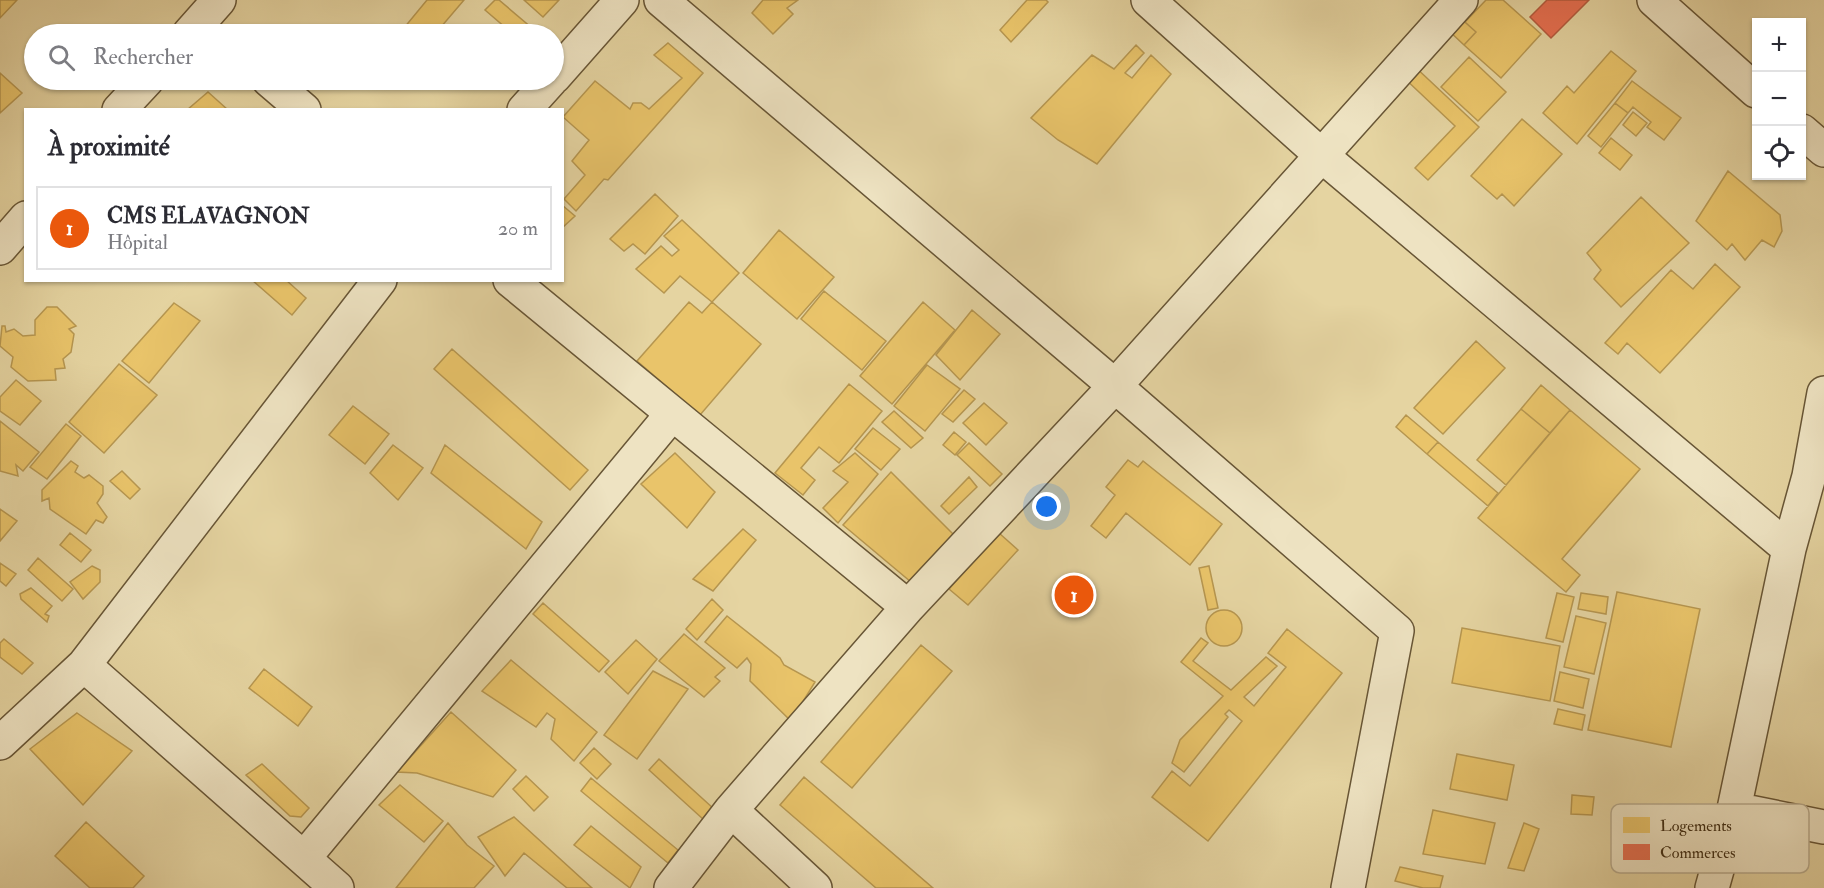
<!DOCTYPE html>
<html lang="fr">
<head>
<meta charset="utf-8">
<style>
	body { margin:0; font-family:"IM FELL Double Pica",serif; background:#f2f2f3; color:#2b2b33 }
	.controls { position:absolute; right:18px; top:18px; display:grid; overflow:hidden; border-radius:0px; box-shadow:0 2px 4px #0004 }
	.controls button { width:54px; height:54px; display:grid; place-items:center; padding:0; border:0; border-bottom:2px solid #e1e1e2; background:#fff; color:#2b2b33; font:30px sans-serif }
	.you { position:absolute; left:1047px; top:507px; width:21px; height:21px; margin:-15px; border:4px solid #fff; border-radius:50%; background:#1a73e8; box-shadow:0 0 0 9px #1a73e833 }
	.badge { display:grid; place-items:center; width:39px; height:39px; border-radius:50%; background:#ea580c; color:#fff; font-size:20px; font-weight:700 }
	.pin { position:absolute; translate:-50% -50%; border:3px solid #fff; box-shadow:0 2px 6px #0006 }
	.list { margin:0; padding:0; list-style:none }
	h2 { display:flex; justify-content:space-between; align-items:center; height:78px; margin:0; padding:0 24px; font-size:26px }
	h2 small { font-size:20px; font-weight:400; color:#7c7c81 }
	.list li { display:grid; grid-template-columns:39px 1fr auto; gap:18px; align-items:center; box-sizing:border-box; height:84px; margin:0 12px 12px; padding:0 12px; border:2px solid #e1e1e2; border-radius:0px }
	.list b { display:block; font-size:22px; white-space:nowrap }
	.list p { margin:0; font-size:20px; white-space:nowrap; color:#7c7c81 }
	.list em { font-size:20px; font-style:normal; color:#7c7c81 }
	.icon { flex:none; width:33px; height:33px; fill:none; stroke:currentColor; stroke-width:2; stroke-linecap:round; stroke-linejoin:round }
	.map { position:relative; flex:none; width:1824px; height:888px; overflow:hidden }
	.search { position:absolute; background:#fff; box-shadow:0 2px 4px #0004; left:24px; top:24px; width:540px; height:66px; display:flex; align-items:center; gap:15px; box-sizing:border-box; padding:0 21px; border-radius:33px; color:#7c7c81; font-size:22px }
	.panel { position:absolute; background:#fff; box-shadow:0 2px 4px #0004; left:24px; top:108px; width:540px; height:174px; border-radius:0px }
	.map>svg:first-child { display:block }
	.homes { fill:#e9c46a; stroke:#b69650; stroke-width:1.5 }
	.shops { fill:#e76f51; stroke:#b45b3e; stroke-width:1.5 }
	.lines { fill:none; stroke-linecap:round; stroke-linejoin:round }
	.street-casing { stroke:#685636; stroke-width:36 }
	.street { stroke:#eee3c2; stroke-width:33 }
	.key { fill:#eee3c2; stroke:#b9ac8e; stroke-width:1.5 }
	.key-label { font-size:16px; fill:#3e2c13 }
</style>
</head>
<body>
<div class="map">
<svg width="1824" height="888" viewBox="0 0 1824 888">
	<rect width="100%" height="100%" fill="#e5d4a1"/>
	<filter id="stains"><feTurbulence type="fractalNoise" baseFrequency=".00333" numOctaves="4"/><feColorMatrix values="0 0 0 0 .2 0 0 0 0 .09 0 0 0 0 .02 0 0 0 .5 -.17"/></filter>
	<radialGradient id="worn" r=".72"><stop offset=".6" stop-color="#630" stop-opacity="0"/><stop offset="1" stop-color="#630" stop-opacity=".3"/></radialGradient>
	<path class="homes" d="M0,0H17L0,18Z
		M427,0H464L435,34H399Z
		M495,0H499L539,34H513L485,10Z
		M524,0H559L543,17Z
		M763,0H798L787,8L793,14L773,34L752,13Z
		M1027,0H1046L1048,2L1011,42L1000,30Z
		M1486,0H1503L1541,34L1501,78L1464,45L1476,32L1465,22Z
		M1458,16L1476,32L1464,45L1447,29Z
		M668,43L703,73L608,180L604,179L576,211L564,199L585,175L572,161L589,140L563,117L595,81L630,109L633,103H641L649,109L682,78L654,55Z
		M1136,45L1144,53L1125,73L1132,78L1151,55L1171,74L1097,164L1058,140L1031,118L1092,55L1114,69Z
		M1611,51L1636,71L1577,144L1543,113L1567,86L1574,93Z
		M1469,57L1506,92L1478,121L1441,87Z
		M1412,64L1479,127L1428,180L1415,168L1455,126L1402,76Z
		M0,73L22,93L0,113Z
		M1632,81L1681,118L1664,140L1647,127L1651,122L1633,107L1628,113L1615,103Z
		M208,92L228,110H187Z
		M1615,103L1628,113L1601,147L1588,136Z
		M1633,112L1647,123L1636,136L1623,125Z
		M1522,119L1562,154L1514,206L1502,194L1497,199L1471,176Z
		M1611,138L1632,155L1620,170L1599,153Z
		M1728,171L1780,215L1782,231L1774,247L1762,240L1745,260L1732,244L1727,250L1696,221Z
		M655,194L678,216L645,254L633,244L624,251L610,239Z
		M1641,197L1689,243L1621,307L1594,279L1601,270L1587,253Z
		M562,205L575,216L562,228Z
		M682,220L739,273L712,302L680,276L664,293L636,269L661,246L672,256L679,250L664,236Z
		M779,230L834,277L797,319L743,273Z
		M1715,264L1740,287L1660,373L1627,343L1618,354L1605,343L1671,270L1693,289Z
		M252,280H286L306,298L292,315Z
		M824,291L886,341L862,370L801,319Z
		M689,302L702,313L712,302L761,344L700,415L637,361Z
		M923,302L955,330L892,404L860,376Z
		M174,303L200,321L149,383L122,361Z
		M47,307H57L76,326L69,329L74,334L71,352L63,359L65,368L55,369L56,380L28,381L11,367L13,357L0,346L2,326H5L6,332L14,329L23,336L35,335V320Z
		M972,310L1000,334L960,380L936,355Z
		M1476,341L1505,368L1443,434L1414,408Z
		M452,349L588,470L570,490L434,369Z
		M119,364L157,395L104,453L69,422Z
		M927,365L960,389L925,431L894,406Z
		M16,380L41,401L20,425L0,411V397Z
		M849,384L882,411L839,463L819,447L801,468L815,480L803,495L775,473Z
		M1541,385L1570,410L1550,433L1521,409Z
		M964,390L975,399L953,422L942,414Z
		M984,403L1007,423L986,445L963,423Z
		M353,406L389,434L365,464L329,435Z
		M1521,409L1550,433L1506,485L1477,460Z
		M1570,410L1640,469L1562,559L1580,575L1566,592L1478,518Z
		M894,411L923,438L911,448L882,422Z
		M1406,415L1438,442L1427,454L1396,427Z
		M0,421L39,452L23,471L16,465L18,476L0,471Z
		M66,424L81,436L47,479L30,467Z
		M873,428L900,449L881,470L855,449Z
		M954,432L966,442L955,455L943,445Z
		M1438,442L1498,493L1488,506L1427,454Z
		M969,443L1002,474L990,486L957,455Z
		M393,445L423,468L398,500L370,473Z
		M445,445L542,522L526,549L431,473Z
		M675,453L715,492L687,528L641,484Z
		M855,453L878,474L838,523L823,508L848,482L833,471Z
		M1128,460L1138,467L1143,461L1222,524L1190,565L1126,513L1106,538L1091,526L1115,495L1106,487Z
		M71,461L78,466L75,472L84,478L89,475L103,486V494L97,503L107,517L103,523L96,520L86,534L50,509L49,498L42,501V490Z
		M122,471L140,489L130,499L110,481Z
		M891,472L954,535L911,582L843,525Z
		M969,477L977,487L949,514L941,506Z
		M0,509L17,521L0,541Z
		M743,529L756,540L713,591L693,579Z
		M70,533L91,550L81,562L60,545Z
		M999,533L1018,550L968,605L949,589Z
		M38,558L73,589L62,601L28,570Z
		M0,563L16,574L6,586L0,581Z
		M92,566L100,570V582L83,599L70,582Z
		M1209,566L1218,608L1208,610L1199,568Z
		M31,588L52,606L45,614L49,616L47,622L21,599L20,594Z
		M1617,592L1700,609L1671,747L1588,730Z
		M1557,593L1574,597L1563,642L1546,638Z
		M1581,593L1608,597L1606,614L1578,609Z
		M712,599L723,610L697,640L686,629Z
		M543,603L609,661L599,672L533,614Z
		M1206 628a18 18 0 1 1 36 0a18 18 0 1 1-36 0Z
		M727,616L780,658L784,665L815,682L791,721L750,681L751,664L747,658L737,668L705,642Z
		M1576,616L1606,623L1594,674L1564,667Z
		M1462,628L1560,646L1550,701L1452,683Z
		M1287,629L1342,673L1208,841L1152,797L1172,771L1190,786L1242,721L1229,710L1225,714L1228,717L1184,772L1172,763L1180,740L1223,696L1181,662L1201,638L1208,643L1193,661L1231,690L1266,657L1277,666L1244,697L1254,706L1286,667L1268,653Z
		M684,634L725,668L715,677L720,681L704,697L659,661Z
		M4,639L33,663L22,674L0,657V643Z
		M636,640L657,659L628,694L605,672Z
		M921,645L952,671L852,788L821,762Z
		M511,660L597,732L574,761L551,739L555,719L547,713L536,727L482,691Z
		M264,669L312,707L298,726L249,688Z
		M653,671L688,689L637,759L604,735Z
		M1560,672L1589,679L1583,708L1554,701Z
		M1558,709L1585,715L1582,730L1554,724Z
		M451,712L516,770L493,797L417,773L397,772Z
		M77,713L132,751L83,805L30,749Z
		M594,748L611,764L597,779L580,763Z
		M1457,754L1514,765L1507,800L1450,789Z
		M659,759L714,809L704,820L649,770Z
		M262,764L309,808L301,817L290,816L246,775Z
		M526,776L548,797L534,811L513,789Z
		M804,777L933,888H876L780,805Z
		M591,778L678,850L668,863L581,791Z
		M400,785L443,821L424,842L379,805Z
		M1572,795L1594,797L1592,815L1571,814Z
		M1433,810L1495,823L1485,864L1423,854Z
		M514,817L592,888H567L524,853L505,876L478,837Z
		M86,822L144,876L133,888H90L55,856Z
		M448,823L467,845L494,866L474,888H396Z
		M1524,823L1539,829L1524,871L1508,868Z
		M591,826L641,867L630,888L574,845Z
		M1400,867L1443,876L1440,888H1423L1395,881Z"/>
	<path class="shops" d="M1547,0H1589L1551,38L1530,17Z"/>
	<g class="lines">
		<g class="street-casing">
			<path id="street" d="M661,0L1115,386L1397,631L1348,888
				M1148,0L1321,155L1789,549
				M1654,0L1756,91
				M189,34L219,0
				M554,77L622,0
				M269,80L304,110
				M119,110L147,80
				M524,110L551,80
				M1802,131L1824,150
				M0,248L26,218
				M510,280L908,607
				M84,665L337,888
				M0,743L84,665L380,280
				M1734,809L1824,827
				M731,810L815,888
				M304,858L672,414
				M671,888L731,810L908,607L1115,386L1461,0
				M1712,888L1734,809L1789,549L1809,476L1824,393"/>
		</g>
		<use href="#street" class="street"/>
	</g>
	<rect x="1611" y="804" width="198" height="69" rx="9" class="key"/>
	<rect x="1623" y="817" width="27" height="16" fill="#e9c46a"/>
	<rect x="1623" y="844" width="27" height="16" fill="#e76f51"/>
	<g class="key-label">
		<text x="1660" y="831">Logements</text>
		<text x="1660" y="858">Commerces</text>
	</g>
	<rect width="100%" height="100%" filter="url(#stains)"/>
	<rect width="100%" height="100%" fill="url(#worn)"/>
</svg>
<div class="controls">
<button>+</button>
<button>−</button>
<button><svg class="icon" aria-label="locate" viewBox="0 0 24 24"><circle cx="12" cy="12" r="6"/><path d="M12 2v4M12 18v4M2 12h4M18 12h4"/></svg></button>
</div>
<div class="you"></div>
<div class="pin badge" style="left:1074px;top:595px">1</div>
<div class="search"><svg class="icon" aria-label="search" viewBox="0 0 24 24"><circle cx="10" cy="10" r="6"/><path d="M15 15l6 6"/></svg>Rechercher</div>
<section class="panel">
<h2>À proximité<small></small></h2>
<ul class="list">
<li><span class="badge">1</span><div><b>CMS ELAVAGNON</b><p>Hôpital</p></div><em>20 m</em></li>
</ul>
</section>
</div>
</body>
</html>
